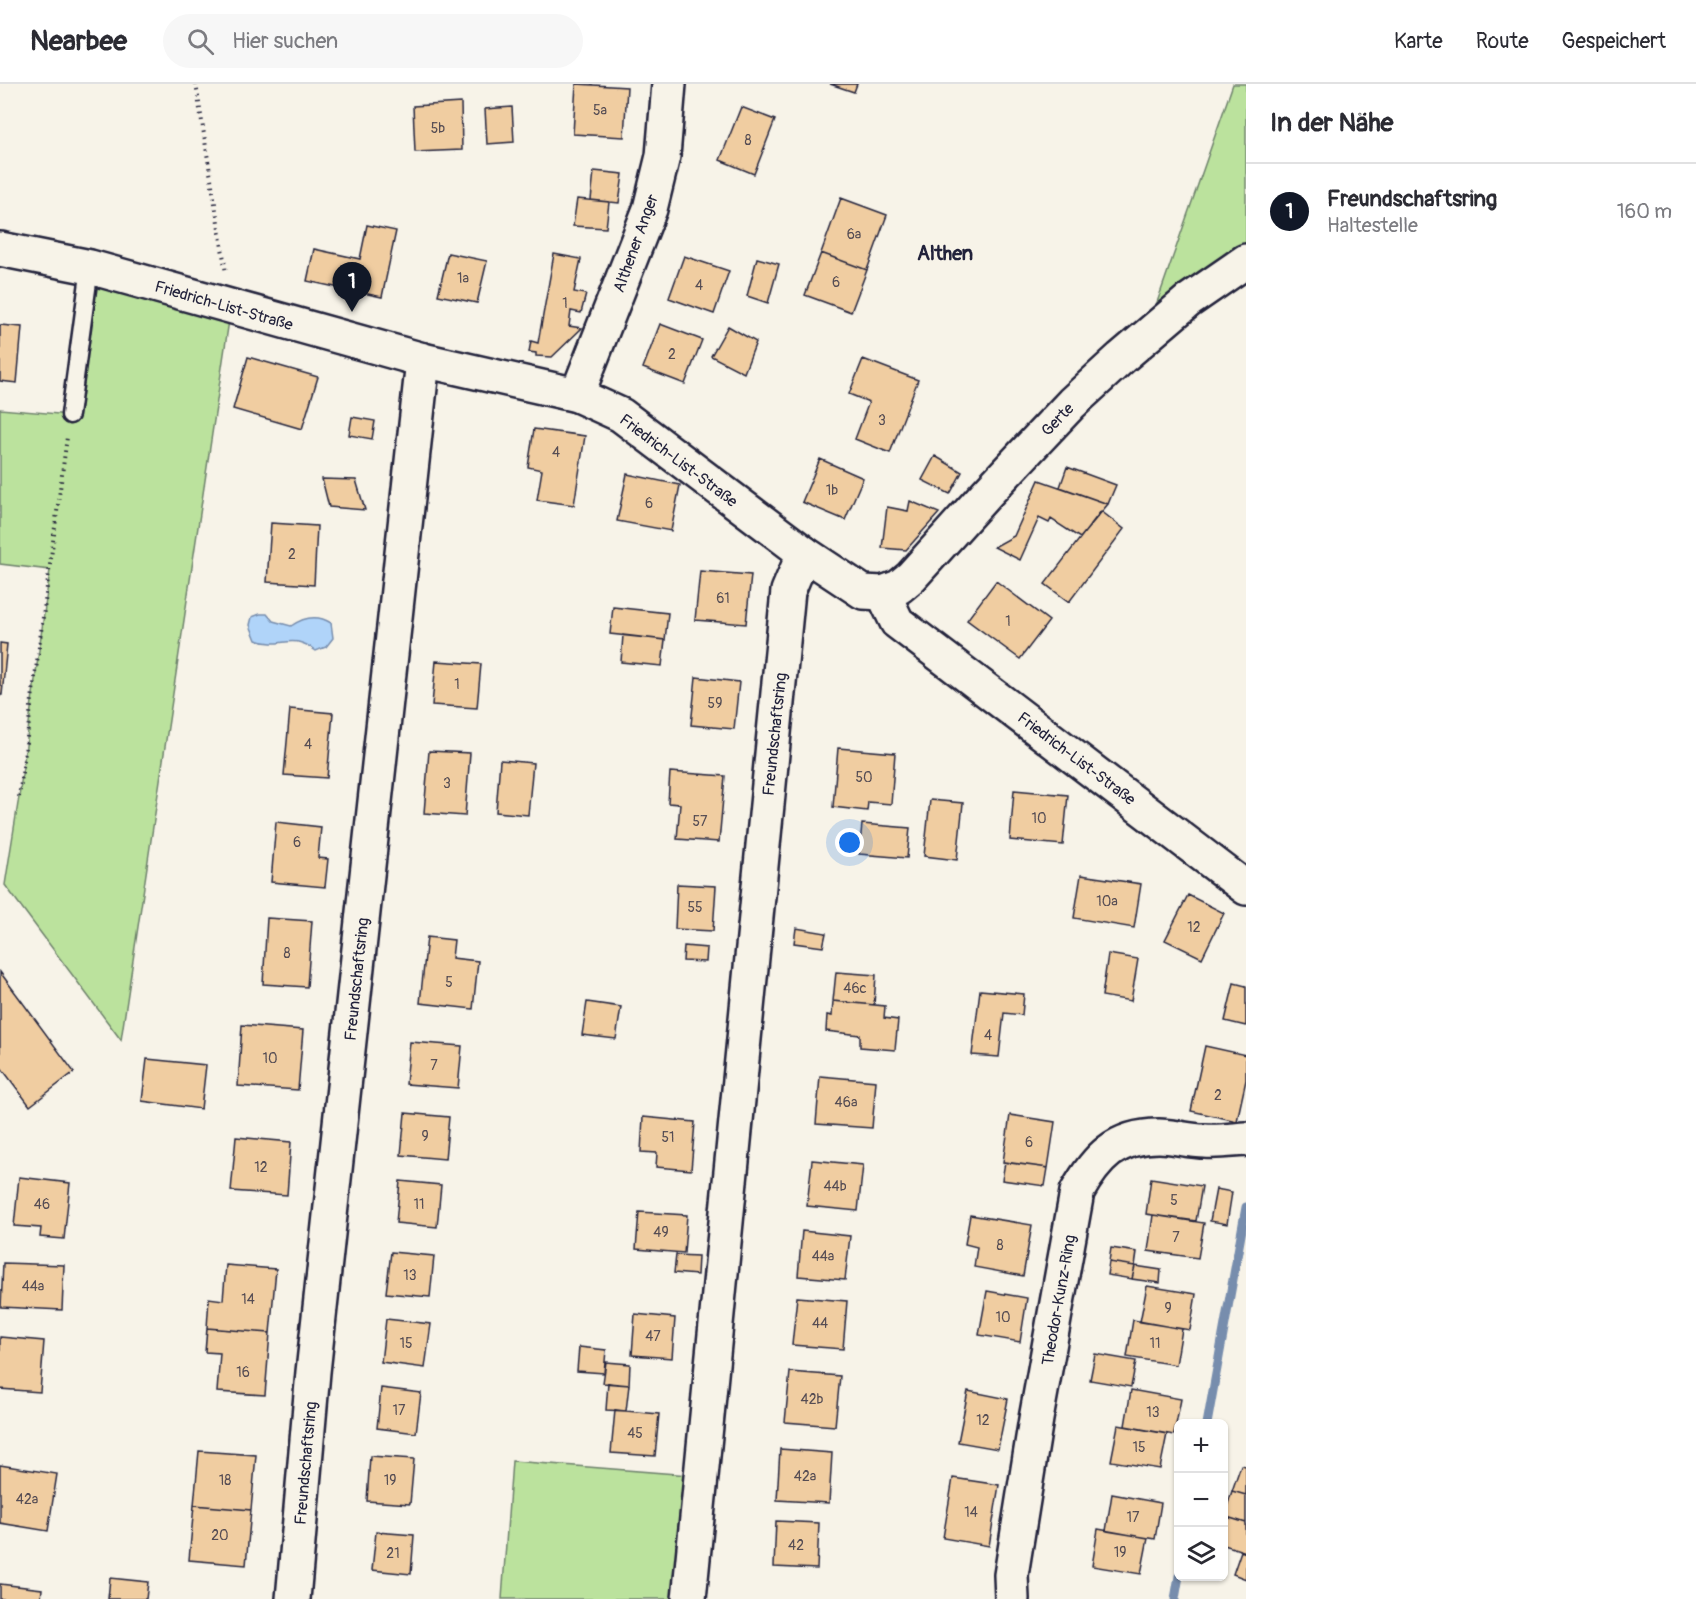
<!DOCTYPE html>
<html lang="de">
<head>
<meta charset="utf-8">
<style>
	body { margin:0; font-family:Pangolin,sans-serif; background:#f7f7f7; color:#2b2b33 }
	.controls { position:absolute; right:18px; bottom:18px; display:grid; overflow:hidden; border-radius:9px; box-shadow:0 2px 4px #0004 }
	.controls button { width:54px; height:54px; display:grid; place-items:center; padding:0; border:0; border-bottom:2px solid #e1e1e2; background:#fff; color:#2b2b33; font:30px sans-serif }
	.you { position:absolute; left:850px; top:759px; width:21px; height:21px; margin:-15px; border:4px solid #fff; border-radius:50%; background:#1a73e8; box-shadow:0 0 0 9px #1a73e833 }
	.badge { display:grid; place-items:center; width:39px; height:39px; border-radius:50%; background:#111827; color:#fff; font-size:20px; font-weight:700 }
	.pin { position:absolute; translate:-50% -50px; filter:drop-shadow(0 2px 3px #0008) }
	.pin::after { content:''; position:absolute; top:32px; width:21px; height:18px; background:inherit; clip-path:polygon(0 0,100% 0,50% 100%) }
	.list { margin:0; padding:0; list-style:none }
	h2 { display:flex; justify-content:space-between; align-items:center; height:78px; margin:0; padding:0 24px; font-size:26px }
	h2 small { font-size:20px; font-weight:400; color:#7c7c81 }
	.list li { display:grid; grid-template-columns:39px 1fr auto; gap:18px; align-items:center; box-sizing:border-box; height:96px; padding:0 24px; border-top:2px solid #e1e1e2 }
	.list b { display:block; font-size:22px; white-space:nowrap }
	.list p { margin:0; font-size:20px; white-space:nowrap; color:#7c7c81 }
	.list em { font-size:20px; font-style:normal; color:#7c7c81 }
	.icon { flex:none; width:33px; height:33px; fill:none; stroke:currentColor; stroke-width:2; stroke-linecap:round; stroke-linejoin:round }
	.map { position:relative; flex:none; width:1246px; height:1515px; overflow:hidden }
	header { display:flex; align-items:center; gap:36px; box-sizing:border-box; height:84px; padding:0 30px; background:#fff; border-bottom:2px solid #e1e1e2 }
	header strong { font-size:28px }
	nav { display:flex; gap:33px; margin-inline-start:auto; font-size:21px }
	.search { width:420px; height:54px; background:#f7f7f7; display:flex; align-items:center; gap:15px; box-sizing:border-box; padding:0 21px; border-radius:33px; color:#7c7c81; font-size:22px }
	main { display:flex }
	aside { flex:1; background:#fff }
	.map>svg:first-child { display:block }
	.green { fill:#bbe29d; stroke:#6e826c; stroke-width:1.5 }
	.water { fill:#b0d4f9; stroke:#778dad; stroke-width:1.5 }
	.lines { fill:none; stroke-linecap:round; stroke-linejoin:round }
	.stream { stroke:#778dad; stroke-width:9 }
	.building { fill:#f0cda1; stroke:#22223b; stroke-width:1.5 }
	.service-casing { stroke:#22223b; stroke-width:21 }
	.minor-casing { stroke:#22223b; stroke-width:38 }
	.tertiary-casing { stroke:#22223b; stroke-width:38 }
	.path { stroke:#22223b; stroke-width:4; stroke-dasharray:1.5 4.5; stroke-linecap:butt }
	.service { stroke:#f7f3e8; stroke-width:16 }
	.minor { stroke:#f7f3e8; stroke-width:33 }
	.tertiary { stroke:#f7f3e8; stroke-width:33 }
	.labels { text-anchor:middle; stroke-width:4.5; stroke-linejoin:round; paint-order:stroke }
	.number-label { font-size:14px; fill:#564d54 }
	.street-label { font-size:16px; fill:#22223b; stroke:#f7f3e8 }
	.quarter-label { font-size:20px; font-weight:bold; fill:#22223b; stroke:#f7f3e8 }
</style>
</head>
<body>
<header>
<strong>Nearbee</strong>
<div class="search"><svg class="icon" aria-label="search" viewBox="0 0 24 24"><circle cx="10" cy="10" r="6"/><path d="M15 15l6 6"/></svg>Hier suchen</div>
<nav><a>Karte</a><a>Route</a><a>Gespeichert</a></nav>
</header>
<main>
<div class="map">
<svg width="1246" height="1515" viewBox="0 0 1246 1515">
	<rect width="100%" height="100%" fill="#f7f3e8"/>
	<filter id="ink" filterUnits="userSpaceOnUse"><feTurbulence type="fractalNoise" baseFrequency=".0167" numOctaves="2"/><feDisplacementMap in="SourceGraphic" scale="12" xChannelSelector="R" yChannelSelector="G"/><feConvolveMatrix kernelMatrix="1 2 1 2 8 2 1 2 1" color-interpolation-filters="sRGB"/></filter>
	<g filter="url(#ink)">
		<path class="green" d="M1233,0H1246V177L1145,253Z
			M90,183L231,223L121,956L5,801L19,713L50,486L0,480V325L70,331Z
			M512,1377L701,1392L689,1515H502Z"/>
		<path class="water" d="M260,530H267L273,537L291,542C304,533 317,530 331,539L333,554L326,563L316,567C289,547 284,566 256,556L250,541L252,533Z"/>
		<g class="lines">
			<path class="stream" d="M1207,1340L1246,1123
				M1175,1515L1179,1492"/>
		</g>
		<path class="building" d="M576,0L627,3L624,53L573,50Z
			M830,0H857L854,8Z
			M461,19L462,66L415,68L413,22Z
			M512,23L514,58L487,60L485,25Z
			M741,23L775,36L754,90L720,76Z
			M594,87L623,90L619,119L591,116Z
			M841,114L887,131L867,186L821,169Z
			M577,115L609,118L606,144L573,142Z
			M367,141L396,147L382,213L307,197L314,165L360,175Z
			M448,169L487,177L477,219L438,211Z
			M821,169L867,186L851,228L805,211Z
			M554,170L581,175L574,208L586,210L581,229L571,227L569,242L582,244L552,273L536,272V269L529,268L531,257L538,259Z
			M684,172L729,187L714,230L669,214Z
			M757,174L779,180L768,219L747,212Z
			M660,240L702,256L685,300L643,284Z
			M0,241L22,243L17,299L0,297Z
			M728,242L756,258L744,289L711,272Z
			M248,273L318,293L302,345L233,325Z
			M863,275L918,296L890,369L855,355L869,318L849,310Z
			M352,333L375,337L372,355L349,351Z
			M534,345L585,352L574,421L537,416L542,386L528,383Z
			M935,372L962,388L950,410L922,396Z
			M820,375L863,394L845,436L802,418Z
			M1067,383L1116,401L1108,420L1060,403Z
			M627,390L680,401L671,447L617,437Z
			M322,395L356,396L365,426L329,423Z
			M1039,396L1108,420L1080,454L1051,435L1049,439L1039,434L1020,476L994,463L1014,452Z
			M910,417L939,429L906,466L882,464L887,423L908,427Z
			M1101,427L1124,445L1069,518L1045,500Z
			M271,439L317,442L314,501L267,498Z
			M700,487L751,491L746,540L695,536Z
			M996,497L1049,537L1020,575L967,536Z
			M613,523L668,529L665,556L610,550Z
			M623,551L665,556L662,582L621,578Z
			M0,559L7,560L2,611H0Z
			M436,577L481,580L477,624L432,621Z
			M696,593L739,598L734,645L691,641Z
			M290,625L333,629L327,694L284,691Z
			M838,664L895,669L891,720L868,718L867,727L833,723Z
			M429,667L470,669L465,732L424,729Z
			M500,676L533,679L528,731L496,728Z
			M670,688L725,692L719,758L677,755L680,720L668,719Z
			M1014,706L1068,711L1063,761L1010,756Z
			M930,716L963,719L957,776L924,772Z
			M276,738L321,743L318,774L328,775L325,803L271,798Z
			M862,740L910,744L907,774L859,770Z
			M1081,791L1141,800L1134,844L1074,834Z
			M677,800L716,802L713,847L675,845Z
			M1188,811L1224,829L1202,874L1165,856Z
			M267,834L312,837L307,903L263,900Z
			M796,844L826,849L823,863L794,859Z
			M427,853L454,856L452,874L478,877L473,925L420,919Z
			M684,862L707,864L706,878L683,877Z
			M1108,870L1138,875L1131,917L1102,912Z
			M0,888L74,988L30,1022L0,982Z
			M836,888L876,891L874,921L833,917Z
			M1234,899L1246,902V942L1225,937Z
			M980,906L1024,910L1022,931L1004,929L999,973L972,971Z
			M833,917L885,922L884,934L898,936L895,966L860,963V951L826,947L827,931L832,932Z
			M587,918L621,923L616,955L582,951Z
			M242,941L303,946L298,1006L238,1002Z
			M410,958L462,962L458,1004L406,1000Z
			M1205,962L1246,971V996L1237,1037L1191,1027Z
			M147,975L206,981L201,1025L142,1017Z
			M820,992L876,997L872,1044L816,1040Z
			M405,1029L449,1033L445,1075L401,1071Z
			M1010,1031L1055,1038L1048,1084L1003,1078Z
			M643,1033L695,1038L691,1086L656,1083L657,1069L641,1068Z
			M236,1053L291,1058L287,1111L231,1107Z
			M812,1076L863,1081L858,1127L807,1122Z
			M1005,1078L1048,1084L1045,1102L1002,1096Z
			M19,1093L70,1099L64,1155L40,1153L41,1144L14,1142Z
			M1151,1094L1202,1102L1196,1137L1146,1130Z
			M400,1097L441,1101L437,1143L396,1139Z
			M1216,1105L1232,1108L1227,1140L1210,1137Z
			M639,1128L687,1131L684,1169L636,1165Z
			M970,1131L1032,1141L1023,1192L974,1183L977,1163L965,1160Z
			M1153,1131L1204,1139L1198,1174L1148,1167Z
			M802,1147L850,1152L845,1196L798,1192Z
			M1111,1164L1137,1168L1135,1182L1109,1178Z
			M391,1168L434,1172L430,1213L386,1209Z
			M676,1171L698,1172L697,1191L674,1189Z
			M1109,1178L1135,1182L1132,1195L1107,1191Z
			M3,1179L64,1181L62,1226L1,1223Z
			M226,1181L276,1185L270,1249L207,1244L209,1214L223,1216Z
			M1135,1182L1161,1186L1160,1199L1132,1195Z
			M1147,1202L1196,1210L1190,1246L1140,1238Z
			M987,1207L1027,1214L1020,1258L979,1251Z
			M797,1213L847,1217L843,1265L792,1261Z
			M635,1230L675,1234L672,1274L632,1271Z
			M386,1235L431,1240L425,1284L381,1278Z
			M1133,1236L1182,1245L1176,1281L1127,1273Z
			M207,1244L270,1249L265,1311L217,1308L220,1269L205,1268Z
			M0,1253L44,1257L40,1308L0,1305Z
			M579,1263L606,1266L604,1289L577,1287Z
			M1095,1270L1136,1277L1131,1303L1090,1296Z
			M606,1278L630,1280L629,1301L603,1299Z
			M790,1288L840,1292L835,1342L785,1338Z
			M608,1299L629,1301L626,1327L606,1326Z
			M381,1304L421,1309L416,1349L377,1344Z
			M1131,1306L1181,1315L1174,1351L1125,1342Z
			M968,1307L1008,1315L998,1365L958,1358Z
			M615,1326L659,1330L655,1372L611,1369Z
			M1118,1341L1167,1350L1160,1385L1111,1377Z
			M780,1365L832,1369L829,1419L777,1416Z
			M199,1367L256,1371L251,1426L194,1421Z
			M370,1372L414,1375L410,1420L367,1417Z
			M0,1381L57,1390L48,1447L0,1439Z
			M1241,1381L1246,1382V1411L1232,1407Z
			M953,1394L999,1401L989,1462L943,1454Z
			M1232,1407L1246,1411V1439L1224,1432Z
			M1112,1410L1161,1419L1155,1455L1106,1447Z
			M194,1421L251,1426L246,1481L189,1476Z
			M1227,1433L1246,1439V1468L1224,1461V1444Z
			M776,1437L819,1439L817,1485L774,1483Z
			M1098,1445L1148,1454L1141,1490L1092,1482Z
			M376,1448L414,1451L411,1490L372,1486Z
			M1241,1467L1246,1469V1495L1233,1490Z
			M110,1494L148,1498L146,1515H108Z
			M0,1500L42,1505L41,1515H0Z"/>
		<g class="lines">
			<g class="service-casing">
				<path id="service" d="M70,331L90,183"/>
			</g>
			<g class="minor-casing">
				<path id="minor" d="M577,311L650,125L663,72L669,0
					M883,509L897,538L1246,804
					M293,1515L313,1288L423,276
					M689,1515L788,507L804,469
					M1012,1515L1011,1491L1036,1335L1077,1108C1096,1074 1116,1052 1159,1052C1174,1052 1189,1057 1205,1057C1218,1058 1232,1056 1246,1055"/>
			</g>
			<g class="tertiary-casing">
				<path id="tertiary" d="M0,165L90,183L423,276L577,311L621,331L804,469L863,508L883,509L899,503L911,493L987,409L1072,319L1121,274L1188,217L1246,177"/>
			</g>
			<path class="path" d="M196,0L226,189
				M19,713L67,353"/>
			<use href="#service" class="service"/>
			<use href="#minor" class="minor"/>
			<use href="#tertiary" class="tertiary"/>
		</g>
	</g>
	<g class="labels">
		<g class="number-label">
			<text x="600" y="31">5a</text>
			<text x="438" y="49">5b</text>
			<text x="748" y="61">8</text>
			<text x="854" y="155">6a</text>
			<text x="463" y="199">1a</text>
			<text x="836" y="203">6</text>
			<text x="699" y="206">4</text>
			<text x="565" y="224">1</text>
			<text x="672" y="275">2</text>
			<text x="882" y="341">3</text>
			<text x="556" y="373">4</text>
			<text x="832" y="411">1b</text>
			<text x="649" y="424">6</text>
			<text x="292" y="475">2</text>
			<text x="723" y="519">61</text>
			<text x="1008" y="542">1</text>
			<text x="457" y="605">1</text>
			<text x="715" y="624">59</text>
			<text x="308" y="665">4</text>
			<text x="864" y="698">50</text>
			<text x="447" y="704">3</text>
			<text x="1039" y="739">10</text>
			<text x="700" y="742">57</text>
			<text x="297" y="763">6</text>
			<text x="1107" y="822">10a</text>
			<text x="695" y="828">55</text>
			<text x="1194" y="848">12</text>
			<text x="287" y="874">8</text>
			<text x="449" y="903">5</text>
			<text x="855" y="909">46c</text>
			<text x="988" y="956">4</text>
			<text x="270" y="979">10</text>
			<text x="434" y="986">7</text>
			<text x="1218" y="1016">2</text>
			<text x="846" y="1023">46a</text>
			<text x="425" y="1057">9</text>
			<text x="668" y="1058">51</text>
			<text x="1029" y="1063">6</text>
			<text x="261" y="1088">12</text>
			<text x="835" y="1107">44b</text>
			<text x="1174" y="1121">5</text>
			<text x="42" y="1125">46</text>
			<text x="419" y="1125">11</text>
			<text x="661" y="1153">49</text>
			<text x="1176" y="1158">7</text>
			<text x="1000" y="1166">8</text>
			<text x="823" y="1177">44a</text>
			<text x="410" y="1196">13</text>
			<text x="33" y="1207">44a</text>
			<text x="248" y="1220">14</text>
			<text x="1168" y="1229">9</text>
			<text x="1003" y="1238">10</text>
			<text x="820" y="1244">44</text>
			<text x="653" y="1257">47</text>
			<text x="406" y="1264">15</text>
			<text x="1155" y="1264">11</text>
			<text x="243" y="1293">16</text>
			<text x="812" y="1320">42b</text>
			<text x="399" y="1331">17</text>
			<text x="1153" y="1333">13</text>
			<text x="983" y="1341">12</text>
			<text x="635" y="1354">45</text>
			<text x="1139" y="1368">15</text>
			<text x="805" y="1397">42a</text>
			<text x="225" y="1401">18</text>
			<text x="390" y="1401">19</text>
			<text x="27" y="1420">42a</text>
			<text x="971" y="1433">14</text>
			<text x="1133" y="1438">17</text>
			<text x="220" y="1456">20</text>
			<text x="796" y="1466">42</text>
			<text x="1120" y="1473">19</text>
			<text x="393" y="1474">21</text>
		</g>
		<g class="street-label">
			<text transform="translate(635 159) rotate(-70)" y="6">Althener Anger</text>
			<text transform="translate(224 221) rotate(16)" y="6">Friedrich-List-Straße</text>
			<text transform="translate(1057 335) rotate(-46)" y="6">Gerte</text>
			<text transform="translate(679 376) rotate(37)" y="6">Friedrich-List-Straße</text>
			<text transform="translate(774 650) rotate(-84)" y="6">Freundschaftsring</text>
			<text transform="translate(1077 674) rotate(37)" y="6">Friedrich-List-Straße</text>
			<text transform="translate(356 895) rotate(-84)" y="6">Freundschaftsring</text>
			<text transform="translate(1058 1216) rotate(-80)" y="6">Theodor-Kunz-Ring</text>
			<text transform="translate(305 1379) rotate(-85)" y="6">Freundschaftsring</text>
		</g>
		<g class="quarter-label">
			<text x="945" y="176">Althen</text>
		</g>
	</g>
</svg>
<div class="controls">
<button>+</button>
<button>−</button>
<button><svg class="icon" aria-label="layers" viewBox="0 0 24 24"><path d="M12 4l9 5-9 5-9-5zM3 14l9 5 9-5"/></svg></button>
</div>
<div class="you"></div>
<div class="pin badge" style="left:352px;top:228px">1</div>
</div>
<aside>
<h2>In der Nähe<small></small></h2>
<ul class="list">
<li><span class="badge">1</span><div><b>Freundschaftsring</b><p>Haltestelle</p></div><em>160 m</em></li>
</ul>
</aside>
</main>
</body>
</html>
